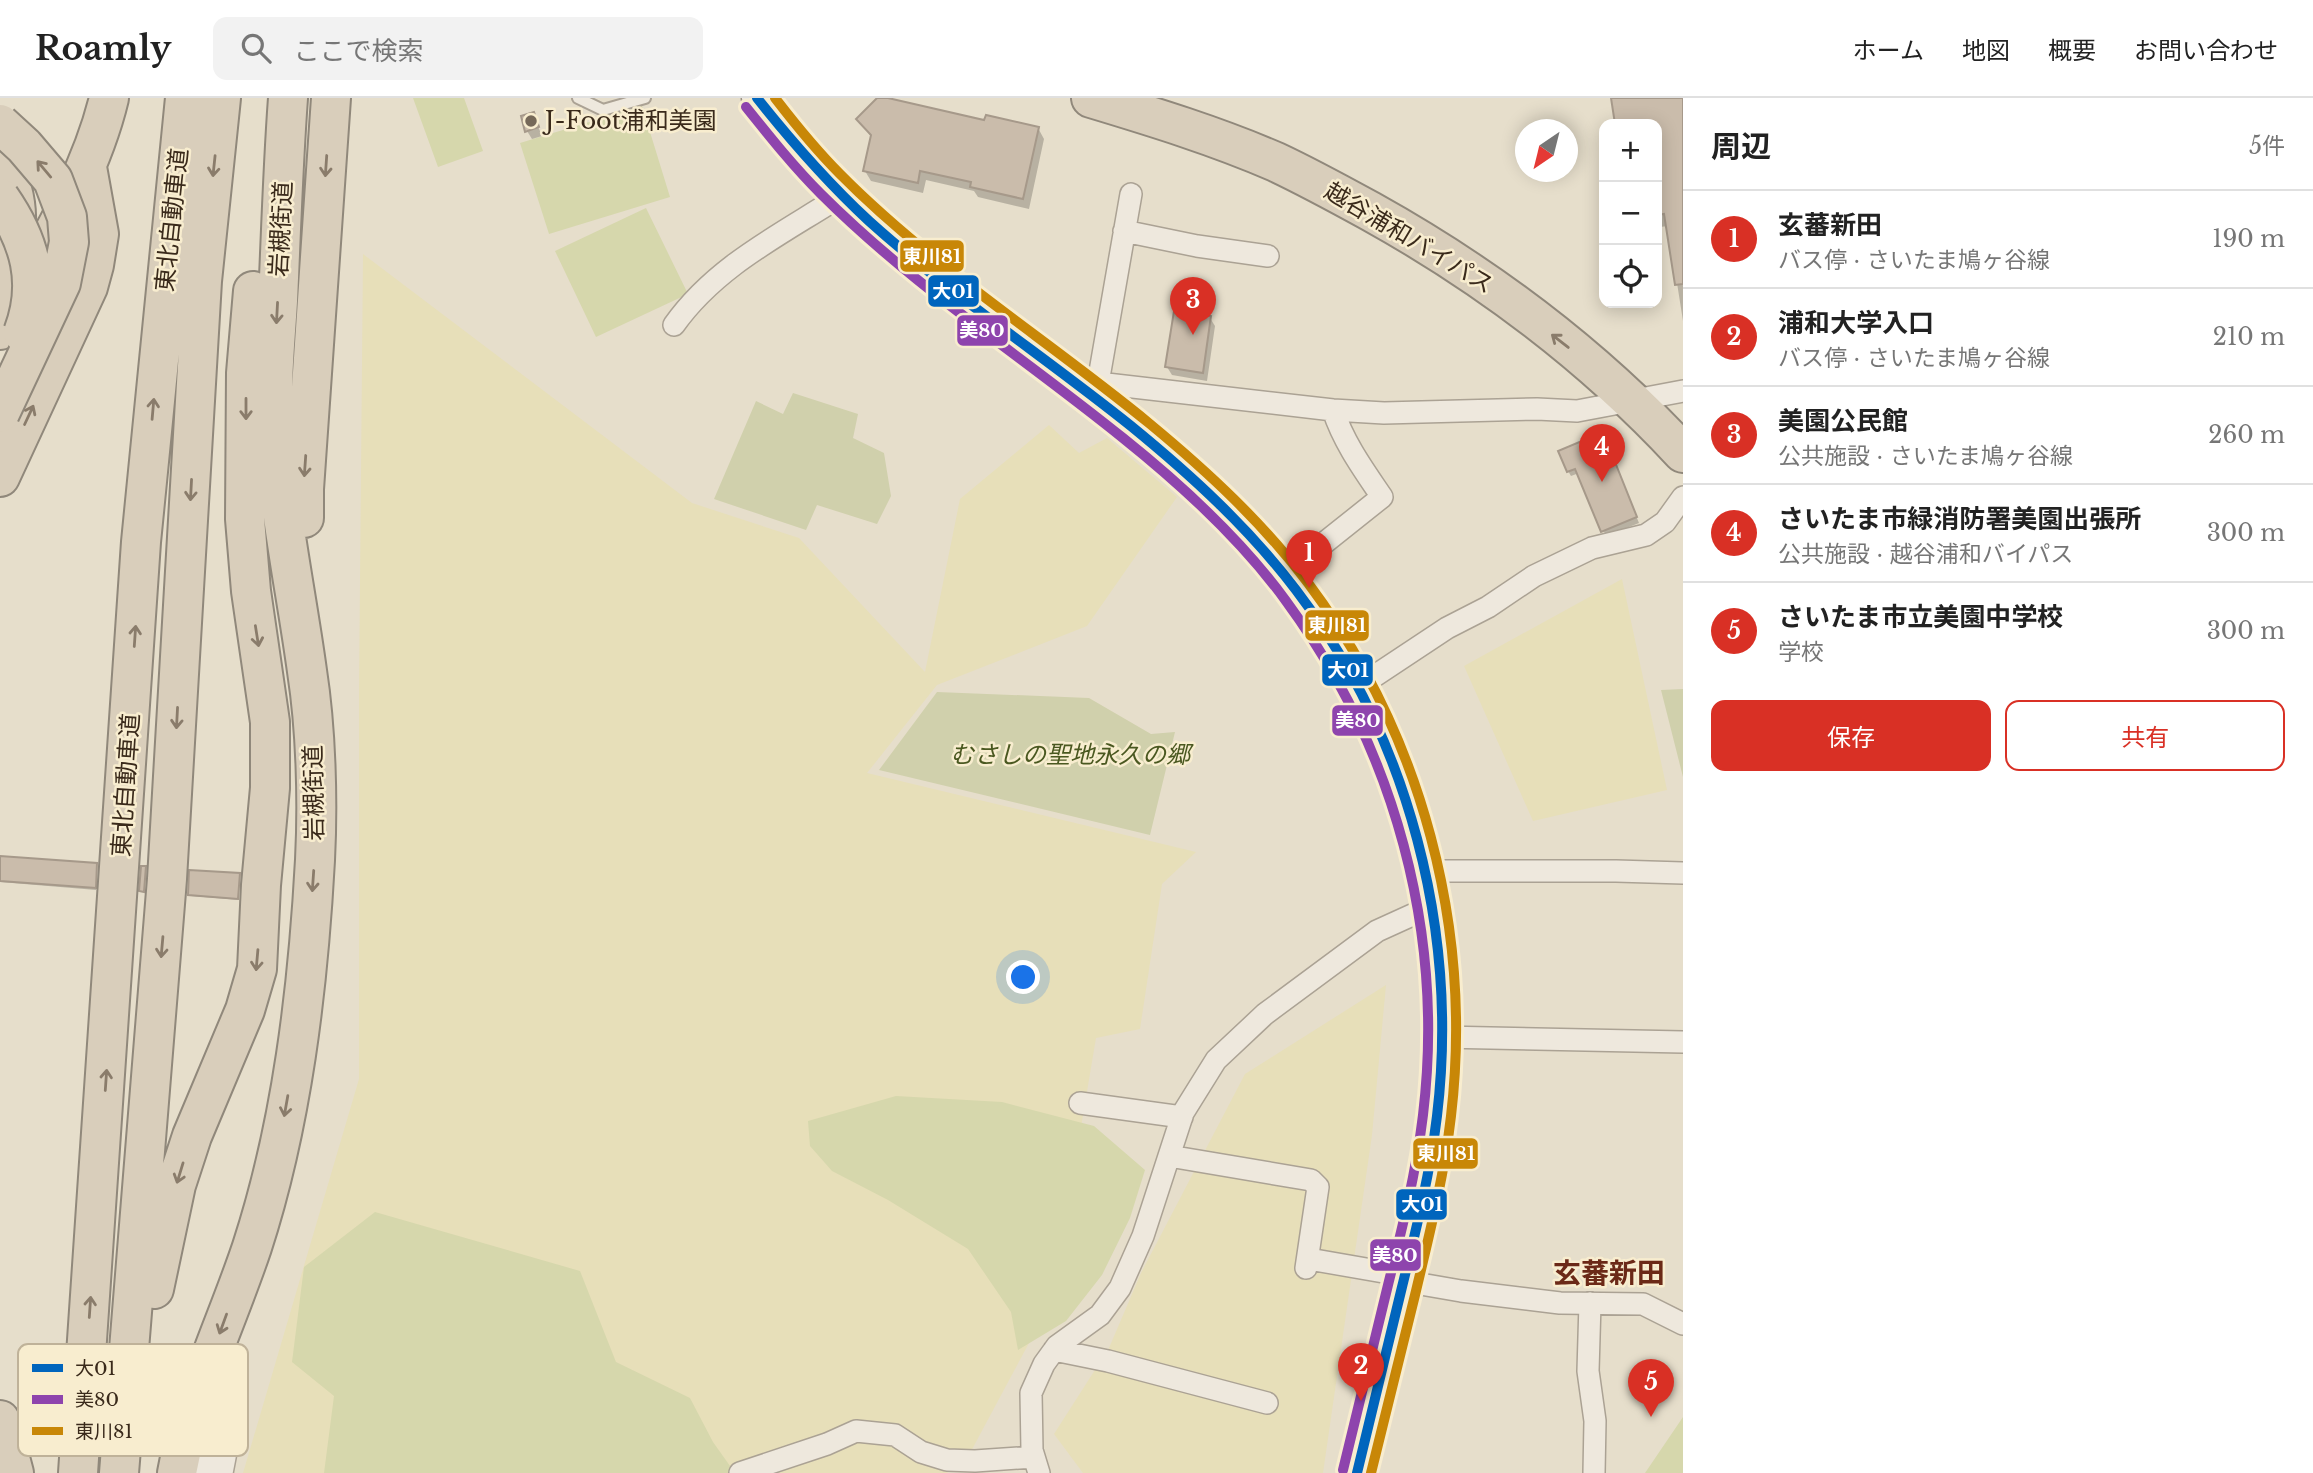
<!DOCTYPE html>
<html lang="ja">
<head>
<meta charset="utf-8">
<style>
	body { margin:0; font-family:"Libre Baskerville","Noto Sans JP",serif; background:#f2f2f2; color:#222 }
	.controls { position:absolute; right:21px; top:21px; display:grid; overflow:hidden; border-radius:14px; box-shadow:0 4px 18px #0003 }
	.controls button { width:63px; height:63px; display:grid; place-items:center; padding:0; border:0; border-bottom:2px solid #e0e0e0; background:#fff; color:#222; font:35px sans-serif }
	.compass { position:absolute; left:1515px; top:21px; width:63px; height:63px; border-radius:50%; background:#fff; box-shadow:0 4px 18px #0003; rotate:215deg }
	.you { position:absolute; left:1024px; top:880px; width:24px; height:24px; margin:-18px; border:5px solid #fff; border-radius:50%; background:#1a73e8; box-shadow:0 0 0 10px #1a73e833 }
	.badge { display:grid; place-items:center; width:46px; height:46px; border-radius:50%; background:#d93025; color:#fff; font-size:23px; font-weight:700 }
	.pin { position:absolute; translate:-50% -58px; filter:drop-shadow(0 2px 4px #0008) }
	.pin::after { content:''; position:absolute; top:37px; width:24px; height:21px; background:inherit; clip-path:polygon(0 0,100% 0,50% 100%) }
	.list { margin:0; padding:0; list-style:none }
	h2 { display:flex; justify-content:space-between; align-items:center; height:91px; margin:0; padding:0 28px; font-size:30px }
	h2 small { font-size:23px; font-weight:400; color:#767676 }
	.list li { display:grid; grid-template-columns:46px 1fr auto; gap:21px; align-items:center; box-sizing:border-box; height:98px; padding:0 28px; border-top:2px solid #e0e0e0 }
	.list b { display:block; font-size:26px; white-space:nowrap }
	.list p { margin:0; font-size:23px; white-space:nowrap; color:#767676 }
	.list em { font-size:23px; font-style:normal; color:#767676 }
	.actions { display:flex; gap:14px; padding:21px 28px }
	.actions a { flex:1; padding:16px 0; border:2px solid #d93025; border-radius:14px; text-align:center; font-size:24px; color:#d93025 }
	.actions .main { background:#d93025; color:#fff }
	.icon { flex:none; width:38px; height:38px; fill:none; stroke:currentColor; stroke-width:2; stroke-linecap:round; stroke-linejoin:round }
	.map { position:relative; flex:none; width:1683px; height:1375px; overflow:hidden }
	header { display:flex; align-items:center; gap:42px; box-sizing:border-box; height:98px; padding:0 35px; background:#fff; border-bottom:2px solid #e0e0e0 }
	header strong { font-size:33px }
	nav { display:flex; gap:38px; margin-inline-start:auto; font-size:24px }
	.search { width:490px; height:63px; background:#f2f2f2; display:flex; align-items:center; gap:18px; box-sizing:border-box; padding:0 24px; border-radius:14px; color:#767676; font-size:26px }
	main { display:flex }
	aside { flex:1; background:#fff }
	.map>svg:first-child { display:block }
	.farmland { fill:#e7dfb9 }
	.green { fill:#d6d7ac }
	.cemetery { fill:#d0d0ac }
	.shadow { fill:#0003 }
	.building { fill:#cabcab; stroke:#a6998a; stroke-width:2 }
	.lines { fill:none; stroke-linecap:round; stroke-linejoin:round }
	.lane-casing { stroke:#aba294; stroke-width:14 }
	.street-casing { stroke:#aba294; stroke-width:24 }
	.secondary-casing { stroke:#9b9284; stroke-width:33 }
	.highway-casing { stroke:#90887b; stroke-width:42 }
	.lane { stroke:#eee8dd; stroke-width:10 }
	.street { stroke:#eee8dd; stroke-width:21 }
	.secondary { stroke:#eee8dd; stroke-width:30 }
	.highway { stroke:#d9cebb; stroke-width:38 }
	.highway-bridge-casing { stroke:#90887b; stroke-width:42; stroke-linecap:butt }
	.highway-bridge { stroke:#d9cebb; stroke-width:38 }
	.bus-1-casing { stroke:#f8edcf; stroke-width:16 }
	.bus-2-casing { stroke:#f8edcf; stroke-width:16 }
	.bus-3-casing { stroke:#f8edcf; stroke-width:16 }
	.bus-1 { stroke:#0065bd; stroke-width:10 }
	.bus-2 { stroke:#8e44ad; stroke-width:10 }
	.bus-3 { stroke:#c88707; stroke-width:10 }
	.oneway { stroke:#8a7c6b }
	.poi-dot { fill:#766959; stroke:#f8edcf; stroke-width:2.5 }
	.labels { text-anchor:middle; stroke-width:5; stroke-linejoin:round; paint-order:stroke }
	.poi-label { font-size:24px; fill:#3a2a1b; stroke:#f8edcf; text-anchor:start }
	.street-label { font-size:24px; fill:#3a2a1b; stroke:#f8edcf }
	.park-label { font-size:24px; font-style:italic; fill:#4a5820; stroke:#f8edcf }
	.quarter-label { font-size:28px; font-weight:bold; fill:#6b2917; stroke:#f8edcf }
	.key { fill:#f8edcf; stroke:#bfb299; stroke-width:2 }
	.key-label { font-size:19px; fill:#3a2a1b }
	.line-badge { stroke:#f8edcf; stroke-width:2.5 }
	.badge-label { font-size:19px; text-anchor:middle; font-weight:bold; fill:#fff }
</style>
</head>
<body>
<header>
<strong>Roamly</strong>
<div class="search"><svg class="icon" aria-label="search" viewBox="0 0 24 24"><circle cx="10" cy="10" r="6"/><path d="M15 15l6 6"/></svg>ここで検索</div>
<nav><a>ホーム</a><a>地図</a><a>概要</a><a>お問い合わせ</a></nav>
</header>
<main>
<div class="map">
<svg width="1683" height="1375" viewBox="0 0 1683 1375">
	<rect width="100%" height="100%" fill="#e6decb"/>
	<path class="farmland" d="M363,156L692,405L799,440L925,574L960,401L1049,327L1079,355L1107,340L1177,399L1087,528L937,587L867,675L1196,754L1162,786L1140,931L1096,940L1078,1047L1120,1075L969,1357L947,1375H243L359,981V594Z
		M1622,481L1667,692L1533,723L1464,568Z
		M1386,887L1372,1037L1323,1375H1083L1054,1336L1109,1250L1141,1175L1245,976Z"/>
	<path class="green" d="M413,0H464L483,53L438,69Z
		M642,8L670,99L549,136L520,45Z
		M646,110L688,196L596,239L555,153Z
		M896,998L1002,1004L1094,1028L1145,1072L1130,1120L1102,1177L1066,1223L1018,1252L1011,1214L968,1151L888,1102L832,1073L810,1048L808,1023Z
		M375,1114L580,1173L616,1264L690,1300L713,1344L735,1375H324L334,1298L292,1264L304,1169Z
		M1683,1319V1375H1645Z"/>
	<path class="cemetery" d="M793,295L858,316L853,340L884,355L891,398L877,426L817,407L806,432L714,401L756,303L783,316Z
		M1683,591V679L1661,592Z
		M937,594L1089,600L1151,636L1175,634L1150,737L879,672Z"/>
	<path class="shadow" d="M880,0L986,24L1038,30L1044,41L1029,111L978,99L974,93L926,82L923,95L871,83L865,73L872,40L858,21Z
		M1613,0H1683V223L1668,128L1660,129L1657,123V26H1617Z
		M533,16L542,38L532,41L527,33Z
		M1210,220L1215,228L1207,283L1172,277L1167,269Z
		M1605,342L1639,425L1606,438L1579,375L1571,378L1568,373Z
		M0,759L96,766V792L0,784Z
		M239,777V802L191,798L189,796Z"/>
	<path class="building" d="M877,0H888L984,22L986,17L1039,29L1023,101L970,89L971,84L920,73L918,85L863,73L871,37L856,21Z
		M1611,0H1683V186L1675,187L1664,116L1657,117V26H1615Z
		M534,14L539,29L525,34L521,18Z
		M1174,213L1211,218L1203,275L1165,269Z
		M1603,334L1637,419L1601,434L1575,371L1567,374L1558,353Z
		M0,758L97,765L96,790L0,783Z
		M141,768H146L144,794L139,793Z
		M189,772L240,775L238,801L188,797Z"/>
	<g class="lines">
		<g class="lane-casing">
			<path id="lane" d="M578,0L603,12L645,0"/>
		</g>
		<g class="street-casing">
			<path id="street" d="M1124,133L1197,148L1268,158
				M674,227C713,172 772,141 828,106L838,96
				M1098,285L1333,312L1384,315L1537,311L1577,313L1683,293
				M1091,295L1098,285L1131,96
				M1284,477L1382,399C1363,371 1344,345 1333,312
				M1358,589L1447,530L1488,509L1534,478L1592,450L1646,437L1665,424L1683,399
				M1426,773H1616L1683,775
				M1442,939L1683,944
				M1080,1005L1182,1019
				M1169,1058L1311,1082L1318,1089L1306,1170
				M1309,1161L1395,1176L1403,1183L1461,1193L1560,1205L1643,1206L1683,1226
				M1590,1205L1588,1273L1595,1323L1594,1375
				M1054,1252L1108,1263L1267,1305
				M195,1303L237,1319L227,1349L222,1375
				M201,1375L220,1312
				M740,1375L827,1346L856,1333L895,1337L921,1354L947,1362L975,1363L1034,1359
				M1039,1375L1032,1352L1031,1295L1044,1266L1057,1248L1100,1217L1120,1190L1143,1138L1183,1015L1216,962L1265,916L1377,833L1432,808"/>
		</g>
		<g class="secondary-casing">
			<path id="secondary" d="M757,0C845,123 972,204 1090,296C1145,339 1199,383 1247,434C1388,585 1455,779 1440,985C1437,1030 1429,1073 1420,1116L1357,1375"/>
		</g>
		<g class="highway-casing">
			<path id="highway" d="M1091,0C1154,19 1216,38 1276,64C1308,79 1339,96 1370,113C1485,177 1593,258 1683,355
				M0,61C21,101 22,138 0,180
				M0,232C40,157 89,83 109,0
				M0,379L88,189L94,167L99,136L87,69
				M304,420V391L331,0
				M154,1191L176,1087L192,1038L245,912L257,871L261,787L270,690V624L251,493L245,421L246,275L253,193
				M0,1322L14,1375
				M78,1375L141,444L185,0
				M119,1375L167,781L202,183L221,0
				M177,1375C191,1296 227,1224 252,1149C292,1026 308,891 315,762C318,703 316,631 307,573C295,485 275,397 273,308C272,274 276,238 278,203C281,136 283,68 288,0"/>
		</g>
		<use href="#lane" class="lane"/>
		<use href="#street" class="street"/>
		<use href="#secondary" class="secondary"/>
		<use href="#highway" class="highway"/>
		<g class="highway-bridge-casing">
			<path id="highway-bridge" d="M0,26L24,48L53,82L67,119L69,144L61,185L0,315
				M0,100C30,143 42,185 23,235"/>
		</g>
		<use href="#highway-bridge" class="highway-bridge"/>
		<g class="bus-1-casing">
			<path id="bus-1" d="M757,0C792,44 828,85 869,123C951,197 1045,259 1131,328C1191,377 1249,430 1296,492C1409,640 1459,833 1437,1018C1430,1076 1416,1132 1402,1189C1387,1251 1372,1313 1357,1375"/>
		</g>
		<g class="bus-2-casing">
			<path id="bus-2" d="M746,9C770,39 794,69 821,96C913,188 1023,259 1123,340C1183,388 1241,441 1286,503C1395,651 1445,835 1423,1017C1416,1075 1402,1131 1388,1187C1373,1249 1358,1310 1343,1372"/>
		</g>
		<g class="bus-3-casing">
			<path id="bus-3" d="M775,0C795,26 816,52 840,76C933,170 1048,242 1150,326C1208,374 1263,425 1308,485C1422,637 1473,830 1451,1018C1444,1079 1429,1138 1415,1197C1400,1256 1386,1316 1371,1375"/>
		</g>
		<use href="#bus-1" class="bus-1"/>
		<use href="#bus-2" class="bus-2"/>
		<use href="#bus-3" class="bus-3"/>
	</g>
	<defs><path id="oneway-shaft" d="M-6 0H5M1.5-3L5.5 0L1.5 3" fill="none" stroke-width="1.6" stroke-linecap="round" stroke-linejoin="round" transform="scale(1.75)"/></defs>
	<g class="oneway">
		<use href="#oneway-shaft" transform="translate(214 68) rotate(96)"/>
		<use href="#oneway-shaft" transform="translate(326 68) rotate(94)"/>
		<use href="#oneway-shaft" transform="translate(44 71) rotate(-130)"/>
		<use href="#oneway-shaft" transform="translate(277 215) rotate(93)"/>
		<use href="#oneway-shaft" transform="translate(1560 243) rotate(-142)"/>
		<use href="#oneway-shaft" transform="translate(153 311) rotate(-85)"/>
		<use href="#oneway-shaft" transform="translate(246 311) rotate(90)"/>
		<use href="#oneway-shaft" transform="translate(29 317) rotate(-65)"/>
		<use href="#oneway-shaft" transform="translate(305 368) rotate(94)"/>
		<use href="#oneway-shaft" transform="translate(191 392) rotate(93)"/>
		<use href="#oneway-shaft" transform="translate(135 538) rotate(-86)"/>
		<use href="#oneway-shaft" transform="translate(257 538) rotate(81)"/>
		<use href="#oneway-shaft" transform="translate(177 620) rotate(93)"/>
		<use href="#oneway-shaft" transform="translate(313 783) rotate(94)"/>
		<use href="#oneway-shaft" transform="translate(162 849) rotate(95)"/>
		<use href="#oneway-shaft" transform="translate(257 862) rotate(95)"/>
		<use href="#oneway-shaft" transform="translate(106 982) rotate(-86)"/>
		<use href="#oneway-shaft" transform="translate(286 1008) rotate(100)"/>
		<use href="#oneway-shaft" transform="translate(180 1075) rotate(107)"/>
		<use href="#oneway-shaft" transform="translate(90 1209) rotate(-86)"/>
		<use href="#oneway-shaft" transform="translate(223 1226) rotate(110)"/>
	</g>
	<circle class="poi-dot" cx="531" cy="23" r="7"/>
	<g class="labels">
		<g class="poi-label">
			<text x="545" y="31">J-Foot浦和美園</text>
		</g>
		<g class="street-label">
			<text transform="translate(172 122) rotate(-84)" y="8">東北自動車道</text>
			<text transform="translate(281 131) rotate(-87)" y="8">岩槻街道</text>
			<text transform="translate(1409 140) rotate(31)" y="8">越谷浦和バイパス</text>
			<text transform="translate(126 687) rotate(-86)" y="8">東北自動車道</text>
			<text transform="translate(314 695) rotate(-91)" y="8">岩槻街道</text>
		</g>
		<g class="park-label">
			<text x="1070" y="665">むさしの聖地永久の郷</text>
		</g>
		<g class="quarter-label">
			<text x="1609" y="1185">玄蕃新田</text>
		</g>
	</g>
	<rect x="18" y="1246" width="230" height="112" rx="10" class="key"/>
	<rect x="32" y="1266" width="31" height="8" fill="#0065bd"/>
	<rect x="32" y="1297" width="31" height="9" fill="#8e44ad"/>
	<rect x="32" y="1329" width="31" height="8" fill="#c88707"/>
	<g class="key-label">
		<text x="75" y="1277">大01</text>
		<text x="75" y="1308">美80</text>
		<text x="75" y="1340">東川81</text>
	</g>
	<g class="line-badge">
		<rect x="899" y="141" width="66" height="34" rx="7" fill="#c88707"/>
		<rect x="927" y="176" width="53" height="34" rx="7" fill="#0065bd"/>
		<rect x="956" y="216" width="53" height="33" rx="7" fill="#8e44ad"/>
		<rect x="1304" y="511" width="66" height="33" rx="7" fill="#c88707"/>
		<rect x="1321" y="555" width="53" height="34" rx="7" fill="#0065bd"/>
		<rect x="1331" y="606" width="53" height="33" rx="7" fill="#8e44ad"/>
		<rect x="1412" y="1039" width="67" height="33" rx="7" fill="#c88707"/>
		<rect x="1395" y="1090" width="53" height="33" rx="7" fill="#0065bd"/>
		<rect x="1369" y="1140" width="53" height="34" rx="7" fill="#8e44ad"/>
	</g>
	<g class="badge-label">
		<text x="932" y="165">東川81</text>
		<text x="953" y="200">大01</text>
		<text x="982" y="239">美80</text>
		<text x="1337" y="534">東川81</text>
		<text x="1348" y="579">大01</text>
		<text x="1358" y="629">美80</text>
		<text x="1446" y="1062">東川81</text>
		<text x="1422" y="1113">大01</text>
		<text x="1395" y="1164">美80</text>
	</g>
</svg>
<div class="controls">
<button>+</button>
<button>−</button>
<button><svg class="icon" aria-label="locate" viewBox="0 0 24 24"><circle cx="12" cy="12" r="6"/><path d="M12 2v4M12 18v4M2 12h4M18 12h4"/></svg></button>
</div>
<svg class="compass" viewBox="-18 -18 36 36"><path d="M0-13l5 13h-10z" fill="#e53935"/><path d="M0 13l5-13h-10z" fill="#767676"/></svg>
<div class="you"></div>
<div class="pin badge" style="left:1309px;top:490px">1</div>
<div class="pin badge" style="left:1361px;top:1303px">2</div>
<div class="pin badge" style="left:1193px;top:237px">3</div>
<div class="pin badge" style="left:1602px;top:384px">4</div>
<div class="pin badge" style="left:1651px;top:1319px">5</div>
</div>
<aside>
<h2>周辺<small>5件</small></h2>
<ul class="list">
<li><span class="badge">1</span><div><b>玄蕃新田</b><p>バス停 · さいたま鳩ヶ谷線</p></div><em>190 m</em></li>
<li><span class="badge">2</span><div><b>浦和大学入口</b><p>バス停 · さいたま鳩ヶ谷線</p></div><em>210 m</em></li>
<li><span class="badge">3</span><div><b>美園公民館</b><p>公共施設 · さいたま鳩ヶ谷線</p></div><em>260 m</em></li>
<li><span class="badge">4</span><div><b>さいたま市緑消防署美園出張所</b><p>公共施設 · 越谷浦和バイパス</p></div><em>300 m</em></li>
<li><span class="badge">5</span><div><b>さいたま市立美園中学校</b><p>学校</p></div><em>300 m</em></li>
</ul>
<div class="actions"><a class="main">保存</a><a>共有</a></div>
</aside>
</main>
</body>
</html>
